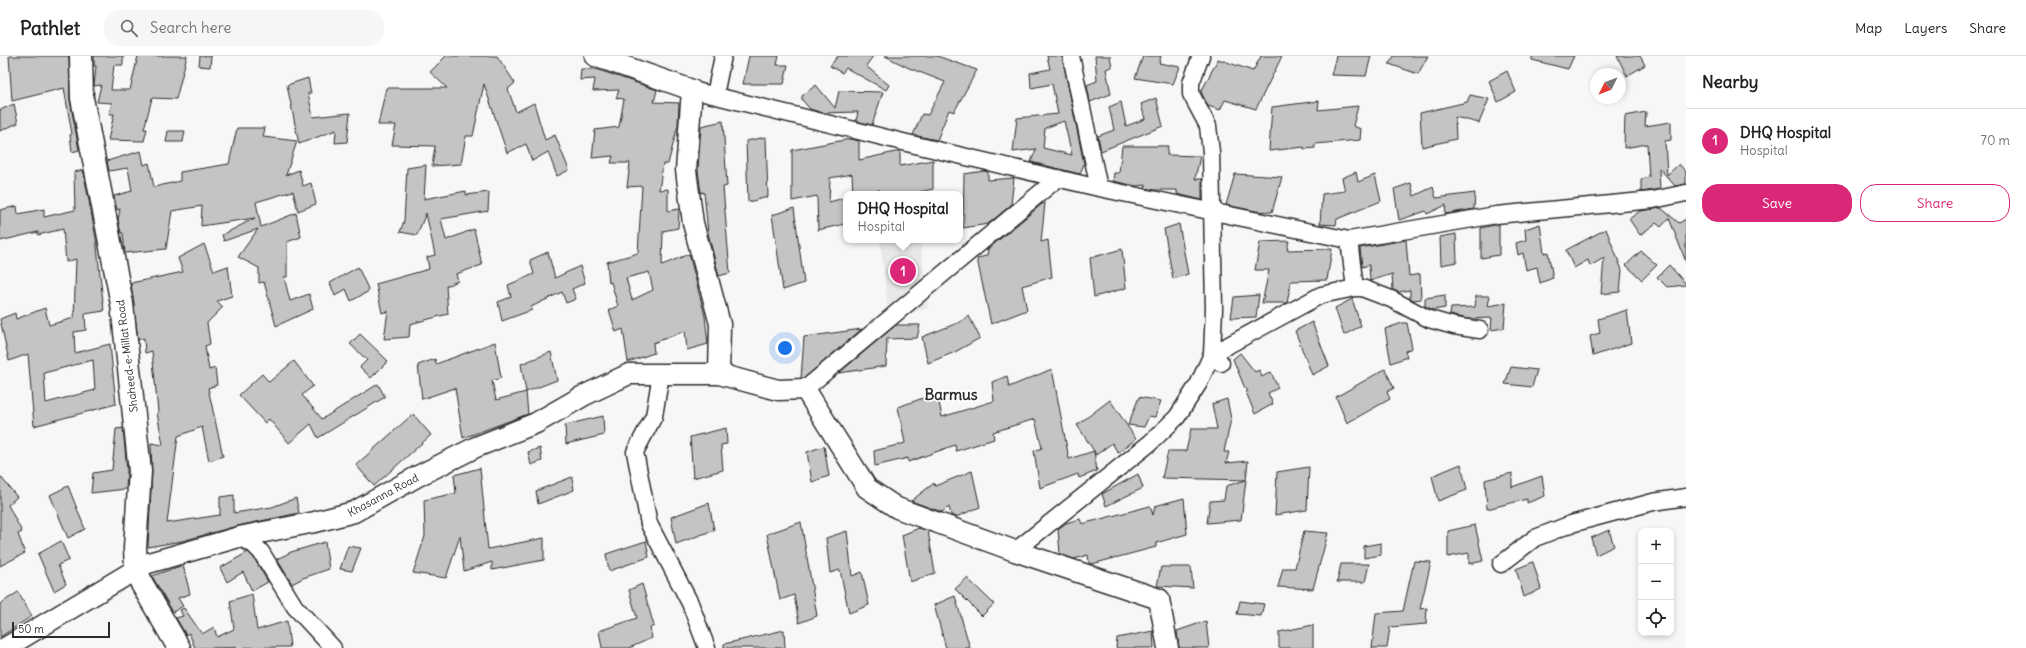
<!DOCTYPE html>
<html lang="en">
<head>
<meta charset="utf-8">
<style>
	body { margin:0; font-family:Delius,sans-serif; background:#f6f6f6; color:#202124 }
	.controls { position:absolute; right:12px; bottom:12px; display:grid; overflow:hidden; border-radius:8px; box-shadow:0 2px 6px #0003 }
	.controls button { width:36px; height:36px; display:grid; place-items:center; padding:0; border:0; border-bottom:1px solid #e0e0e0; background:#fff; color:#202124; font:20px sans-serif }
	.compass { position:absolute; left:1590px; top:12px; width:36px; height:36px; border-radius:50%; background:#fff; box-shadow:0 2px 6px #0003; rotate:228deg }
	.scale { position:absolute; left:12px; bottom:10px; width:98px; box-sizing:border-box; padding-left:4px; border:2px solid #2b2b2b; border-top:0; font-size:11px; line-height:14px; white-space:nowrap; color:#2b2b2b; -webkit-text-stroke:3px #fff; paint-order:stroke }
	.you { position:absolute; left:785px; top:292px; width:14px; height:14px; margin:-10px; border:3px solid #fff; border-radius:50%; background:#1a73e8; box-shadow:0 0 0 6px #1a73e833 }
	.badge { display:grid; place-items:center; width:26px; height:26px; border-radius:50%; background:#db2777; color:#fff; font-size:13px; font-weight:700 }
	.pin { position:absolute; translate:-50% -50%; border:2px solid #fff; box-shadow:0 1px 4px #0006 }
	.popup { position:absolute; left:843px; top:135px; width:120px; height:52px; box-sizing:border-box; display:grid; place-content:center; border-radius:8px; background:#fff; filter:drop-shadow(0 1px 3px #0005); font-size:13px; white-space:nowrap; color:#757577 }
	.popup b { font-size:15px; color:#202124 }
	.popup::after { content:''; position:absolute; left:50%; top:100%; margin-left:-8px; border:8px solid transparent; border-top-color:#fff }
	.list { margin:0; padding:0; list-style:none }
	h2 { display:flex; justify-content:space-between; align-items:center; height:52px; margin:0; padding:0 16px; font-size:17px }
	h2 small { font-size:13px; font-weight:400; color:#757577 }
	.list li { display:grid; grid-template-columns:26px 1fr auto; gap:12px; align-items:center; box-sizing:border-box; height:64px; padding:0 16px; border-top:1px solid #e0e0e0 }
	.list b { display:block; font-size:15px; white-space:nowrap }
	.list p { margin:0; font-size:13px; white-space:nowrap; color:#757577 }
	.list em { font-size:13px; font-style:normal; color:#757577 }
	.actions { display:flex; gap:8px; padding:12px 16px }
	.actions a { flex:1; padding:9px 0; border:1px solid #db2777; border-radius:16px; text-align:center; font-size:14px; color:#db2777 }
	.actions .main { background:#db2777; color:#fff }
	.icon { flex:none; width:22px; height:22px; fill:none; stroke:currentColor; stroke-width:2; stroke-linecap:round; stroke-linejoin:round }
	.map { position:relative; flex:none; width:1686px; height:592px; overflow:hidden }
	header { display:flex; align-items:center; gap:24px; box-sizing:border-box; height:56px; padding:0 20px; background:#fff; border-bottom:1px solid #e0e0e0 }
	header strong { font-size:19px }
	nav { display:flex; gap:22px; margin-inline-start:auto; font-size:14px }
	.search { width:280px; height:36px; background:#f6f6f6; display:flex; align-items:center; gap:10px; box-sizing:border-box; padding:0 14px; border-radius:16px; color:#757577; font-size:15px }
	main { display:flex }
	aside { flex:1; background:#fff }
	.map>svg:first-child { display:block }
	.built { fill:#e8e8e8 }
	.building { fill:#c4c4c4; stroke:#2b2b2b; fill-rule:evenodd }
	.lines { fill:none; stroke-linecap:round; stroke-linejoin:round }
	.minor-casing { stroke:#2b2b2b; stroke-width:19 }
	.tertiary-casing { stroke:#2b2b2b; stroke-width:23 }
	.secondary-casing { stroke:#2b2b2b; stroke-width:25 }
	.minor { stroke:#fff; stroke-width:16 }
	.tertiary { stroke:#fff; stroke-width:20 }
	.secondary { stroke:#fff; stroke-width:22 }
	.labels { text-anchor:middle; stroke-width:3.5; stroke-linejoin:round; paint-order:stroke }
	.street-label { font-size:11px; fill:#2b2b2b; stroke:#fff }
	.district-label { font-size:15px; font-weight:bold; fill:#2b2b2b; stroke:#fff }
</style>
</head>
<body>
<header>
<strong>Pathlet</strong>
<div class="search"><svg class="icon" aria-label="search" viewBox="0 0 24 24"><circle cx="10" cy="10" r="6"/><path d="M15 15l6 6"/></svg>Search here</div>
<nav><a>Map</a><a>Layers</a><a>Share</a></nav>
</header>
<main>
<div class="map">
<svg width="1686" height="592" viewBox="0 0 1686 592">
	<rect width="100%" height="100%" fill="#f7f7f7"/>
	<filter id="ink" filterUnits="userSpaceOnUse"><feTurbulence type="fractalNoise" baseFrequency=".025" numOctaves="2"/><feDisplacementMap in="SourceGraphic" scale="8" xChannelSelector="R" yChannelSelector="G"/><feConvolveMatrix kernelMatrix="1 2 1 2 8 2 1 2 1" color-interpolation-filters="sRGB"/></filter>
	<g filter="url(#ink)">
		<path class="built" d="M880,184H920L928,252L889,264Z"/>
		<path class="building" d="M9,0H69L70,44L79,94L72,96L70,79L72,78L64,32L12,45Z
			M94,0H123V9H114L111,34H130L138,0H187L176,43L152,42L144,73H147L144,85L108,84L114,58H109L112,47L97,46L101,29L94,30L96,10H94Z
			M200,0H211L210,11L199,10Z
			M446,0H497L515,27L508,33L516,56L534,47L545,84L555,79L569,114L557,120L548,96L532,105L526,88L507,97L484,28L473,80H466L461,108L432,110L435,90L392,89L396,69H378L386,32H447L430,16Z
			M749,0H779L777,9H788L784,28H743Z
			M838,0H873L866,10L889,29L886,34L846,12L842,17L830,10Z
			M885,0H937L977,14L954,56L949,54L937,84L913,79L922,58L928,59L945,26L909,12Z
			M1047,0H1062L1084,108L1080,118L1031,106L1036,93L1013,96L1017,62L1058,58L1052,28L1031,32L1030,17L1050,13ZM1064,65L1072,99L1043,92L1045,72Z
			M1095,0H1110L1112,11L1106,13L1111,38L1090,46L1087,29L1097,25Z
			M1143,0H1161L1159,7L1180,11L1173,28L1135,22Z
			M1261,0H1282L1256,53L1225,44L1220,54L1208,50L1201,36L1218,3L1253,15Z
			M1336,0H1371L1366,20L1331,19Z
			M1394,0H1428L1418,18L1389,8Z
			M1532,0H1574L1568,13L1532,4Z
			M1617,0H1640L1645,9L1627,20Z
			M581,13H596L657,34L654,46L679,47L678,69L668,108H663L659,134L668,133V155L679,153L678,172L663,175L662,209L689,198L705,260L708,288L687,294L685,275L653,287L654,297L628,306L623,273L616,276L609,254L618,250L611,226L609,227L607,206L638,197L642,130L627,131L630,107H611L613,100L592,102L595,74L619,71L624,43L616,42L619,34L593,35L595,23L580,24ZM649,216L653,234L632,244L626,222Z
			M1507,15L1516,36L1498,46L1489,25Z
			M308,22L311,37H308L313,61L350,57L347,86L335,87L336,74L299,88L287,29Z
			M816,29L835,52L839,35L883,36L872,69L856,65L858,56L823,57L810,53L802,44V40Z
			M1470,39L1489,43L1479,67L1455,61L1456,83L1422,91L1420,57L1467,46Z
			M1156,42L1163,70L1101,95L1098,80L1114,74L1109,51L1121,46L1126,70L1145,63L1141,48Z
			M1319,45L1318,54L1358,50L1353,70L1361,73L1360,84L1315,88V92L1304,93V91L1269,95L1272,51Z
			M14,48L18,67L0,75V54Z
			M1646,56L1645,70L1671,66V84L1665,85L1667,119L1679,108L1686,116V128L1675,130L1659,112L1660,133L1641,136V123L1649,121L1647,88L1624,92L1625,60Z
			M723,65L727,130L723,131L730,217L719,220L708,177L704,136L701,137L698,114L701,70Z
			M237,72H265L263,81L297,85L286,119L299,114L303,130L311,127L316,148L298,155L293,135L256,146L261,171L296,157L301,181L287,186V221H284L290,245L309,238L313,253L276,270L264,226L259,227V212L238,201L258,173L224,185L222,179L255,162L201,170L202,150L172,155L166,193L125,197L123,177H121L118,164L120,153L117,154L114,140L132,135L128,112L109,115L107,105L141,95L144,109L149,107L154,131L180,125V116L229,108Z
			M168,75H185L183,86H166Z
			M766,81L768,141L748,146L746,85Z
			M850,83L859,85V104L900,95V110L933,104V133L911,138H880V134L853,138L852,118L830,122L829,146L844,142L845,168L818,174L817,140L792,145V94Z
			M1122,90H1168L1167,99L1200,100L1195,123H1202V144L1177,138V134H1155L1145,132L1146,129L1136,130L1113,125L1114,117H1119Z
			M426,109L424,143L466,135V139L489,136L488,155L441,163L446,184L474,173L482,209L456,218L458,225L446,230L448,258L410,268L409,281L384,283L388,255L382,257L376,228L429,213L427,201L435,199L426,157L417,179L400,176L404,165L407,112Z
			M83,114L96,182L104,255L85,258L86,274L74,276L75,297L110,288L116,348L34,370L28,298L9,305L0,263L15,257L16,263L45,252L49,269L74,262L76,203L66,206L63,173L38,179V176L0,185V154L17,150L18,158L44,153V161L75,154L74,116ZM93,304L95,334L46,347L44,317Z
			M984,115L988,116V124L1014,122L1011,149L988,168L963,172L964,118Z
			M1356,116L1358,126L1375,119L1381,145L1337,163L1336,169L1320,168L1322,138L1345,135L1342,122Z
			M1235,118L1282,121L1272,156L1256,155L1226,149Z
			M1411,127L1414,140L1433,131L1436,142L1475,137L1474,153L1445,158L1446,149L1427,158L1426,155L1399,164L1394,133Z
			M1045,147L1041,186L1048,184L1052,221L1022,230L1027,254L991,268L977,203L987,199L988,193L1042,148Z
			M794,152L804,227L783,234L772,159Z
			M1661,152L1679,167L1686,163V206L1669,162L1661,171L1656,167L1640,179L1629,163L1640,155Z
			M1179,168L1188,218L1173,223L1164,173Z
			M1499,168V199L1481,202V172Z
			M1540,168L1544,197L1548,196L1553,222L1540,227L1537,211L1526,214L1523,197L1518,199L1516,187L1526,184L1525,173Z
			M1606,173L1622,214L1620,236L1601,238L1604,202L1590,210L1588,204L1574,212L1566,194Z
			M1456,178L1457,206L1441,209L1440,181Z
			M1406,184L1409,220L1420,218L1421,243L1414,244L1410,242V234L1399,236L1393,234L1392,218L1370,225L1369,209L1362,211L1360,192Z
			M1289,185L1287,194L1332,193L1327,224L1291,225L1287,247H1262L1269,214H1255L1260,186Z
			M204,188L214,215L228,210L232,240L217,245L223,251L207,267L210,288L205,290L209,314L215,312L217,329L208,332L223,400L209,405L202,371L178,380L167,467L220,459V441L234,439V457L272,451L296,442L299,457L237,470L182,485L148,491L152,416L151,387L163,389L157,357L158,356L152,295L145,297L144,282L138,284L131,227L183,216L178,202Z
			M1122,193L1126,232L1094,241L1090,202Z
			M1641,195L1657,209L1642,224L1626,209Z
			M548,196L555,222L580,210L585,227L572,233L576,243L566,247L562,236L531,251L532,254L502,265L498,246L511,241L508,229L534,218L530,204Z
			M1669,209L1686,228V229L1667,231L1657,221Z
			M358,211L369,235L351,245L346,233L335,240L330,227Z
			M1259,239L1256,261L1231,262L1234,241Z
			M1445,239V252L1433,254L1425,250V242Z
			M1476,240H1490L1488,250L1506,247L1504,272L1491,274L1492,262L1468,263L1450,259L1451,252L1475,251Z
			M1352,243L1361,270L1344,279L1335,252Z
			M1627,254L1631,287L1593,300L1590,280L1600,277L1598,263Z
			M969,260L980,282L955,296L928,307L922,281L960,266Z
			M1312,266L1329,310L1312,319L1295,275Z
			M1402,267H1407L1412,292L1405,295L1407,301L1391,307L1385,273Z
			M896,269H920L917,282L887,283L886,310L839,317Z
			M862,273L804,322H801L804,281Z
			M360,278L388,305L371,322L360,311L367,304L350,288Z
			M495,286L501,322L492,325L496,344L526,336L528,358L463,382L455,332L422,343L418,309L435,303L436,308Z
			M551,296L557,324L526,336L521,308Z
			M1240,297L1255,316L1259,314L1262,321L1271,316L1278,332L1268,337L1273,348L1255,358L1246,336L1248,335L1244,330L1233,303Z
			M294,305L313,330L302,339L322,363L378,328L385,341L318,382L311,368L289,387L269,363L265,367L239,339L262,318L269,326Z
			M1511,311L1537,314L1532,331L1505,328Z
			M1052,313L1069,403L1094,395L1077,369L1110,344L1136,383L1118,397L1112,387L1096,399L1094,395L1097,415L1079,422L1078,418L1040,432L1034,395L1042,392L1035,363L993,376L994,383L956,395L955,389L908,406V402L875,410L874,395L905,387L898,351L937,337L942,361L994,345L992,326L1007,320L1009,331Z
			M1385,313L1394,332L1387,336L1390,343L1347,367L1336,341Z
			M1139,341L1161,345L1155,361L1149,360L1144,371L1128,369Z
			M1227,343L1231,363L1224,396H1229L1226,407L1248,405L1246,424L1162,422L1168,395H1186L1191,373H1217L1212,348Z
			M413,358L431,379L374,430L356,409Z
			M603,360L604,379L566,388L565,369Z
			M123,372L127,415L126,433L91,437L93,417L112,414L116,373Z
			M726,372L727,388L721,389L723,414L693,422L690,381Z
			M824,390L829,420L812,426L807,396Z
			M540,392L542,405L531,409L528,396Z
			M1461,408L1467,434L1438,445L1432,420Z
			M1309,411L1307,454L1275,459L1277,416Z
			M480,412L488,493L544,482V504L492,514V506L464,515L460,480L446,522L413,517L425,480L424,444L456,437L454,419Z
			M972,415L980,451L956,461L951,459L949,451L942,456L911,445L934,427L935,430Z
			M1512,417V431L1542,420L1545,440L1527,447V443L1487,453L1485,424Z
			M1138,418L1143,432L1106,450L1102,438Z
			M0,420L17,441L8,449L22,476L18,478L25,497L0,510Z
			M572,421L574,434L538,448L536,435Z
			M1246,424L1241,464L1207,467L1210,445L1224,444L1226,430Z
			M68,430L85,473L68,482L50,439Z
			M1184,442L1187,478L1156,487V491L1092,508L1089,507L1088,499L1074,503L1060,498L1058,473L1066,467L1080,463L1082,468L1150,450L1153,459L1155,450Z
			M709,447L714,474L676,488L671,461Z
			M801,466L817,560L799,567L794,539L780,544L767,478Z
			M1475,469L1483,505L1469,508V497L1448,501V475Z
			M919,472L928,475L935,517L910,526L902,479Z
			M1609,474L1614,490L1596,499L1591,482Z
			M847,475L852,520L862,516L869,549L849,557L840,514L830,517L826,482Z
			M1304,475L1328,477L1313,533L1278,531L1283,512H1295Z
			M61,485L69,504L58,509L66,528L54,535L38,498Z
			M646,485L649,501L609,515L606,498Z
			M325,486L329,513L303,522L292,528L277,503L291,496Z
			M1381,487V499L1364,502V490Z
			M348,490L361,492L352,515L340,513Z
			M248,496L254,502L268,526L252,535L243,516L227,526L220,512Z
			M1414,505L1431,506L1420,553L1427,552L1426,568L1390,571L1387,592H1372L1376,557L1403,555Z
			M1533,506L1541,533L1524,541L1516,513Z
			M1341,508H1369L1365,526H1337Z
			M183,509L190,538L178,542L183,550L173,556L152,520Z
			M1161,511H1191L1193,532L1157,530Z
			M967,522L994,548L982,560L955,533Z
			M642,528L654,570L650,572L652,582L629,592H602L599,575L637,562L629,534Z
			M18,536L32,560L0,581V548Z
			M252,538L257,574L287,565L290,591L195,592L189,577L186,579L176,562L183,560L180,554L184,552L202,578L214,571L217,581L234,573L230,545Z
			M955,540L970,592H946L934,549Z
			M1240,545L1264,548L1261,560L1237,558Z
			M1206,565L1209,592H1179L1177,575Z
			M1313,569V592H1279V576Z
			M784,574L785,592H724V588Z
			M1153,575L1154,592H1116L1117,582Z"/>
		<g class="lines">
			<g class="minor-casing">
				<path id="minor" d="M1071,0L1099,132
					M692,34L907,87L1099,132L1349,184L1496,159L1653,144L1686,137
					M715,39L723,0
					M1349,184L1355,232
					M1221,307L1212,298L1321,239L1355,232H1362L1391,243L1429,263L1454,270L1480,274
					M661,318L654,360L635,396L649,468L690,547L707,592
					M805,333L1058,122
					M239,481L254,489L261,496L295,551L333,592
					M1015,495L1150,387L1177,361L1199,327L1212,298L1214,253L1211,96L1208,70L1191,38V27L1201,0
					M1501,508L1535,482L1571,468L1653,446L1686,441"/>
			</g>
			<g class="tertiary-casing">
				<path id="tertiary" d="M595,0L692,34L686,114L693,167L720,268L719,318L778,334L805,333L867,432L897,452L1015,495L1159,543L1168,592
					M5,592L145,508L239,481L315,466L354,456L418,420L476,391L536,367L583,340L629,318H719"/>
			</g>
			<g class="secondary-casing">
				<path id="secondary" d="M81,0L82,42L122,248L140,415L135,492L136,513L142,528L179,592"/>
			</g>
			<use href="#minor" class="minor"/>
			<use href="#tertiary" class="tertiary"/>
			<use href="#secondary" class="secondary"/>
		</g>
	</g>
	<g class="labels">
		<g class="street-label">
			<text transform="translate(127 300) rotate(-97)" y="4">Shaheed-e-Millat Road</text>
			<text transform="translate(383 439) rotate(-28)" y="4">Khasanna Road</text>
		</g>
		<g class="district-label">
			<text x="951" y="344">Barmus</text>
		</g>
	</g>
</svg>
<div class="controls">
<button>+</button>
<button>−</button>
<button><svg class="icon" aria-label="locate" viewBox="0 0 24 24"><circle cx="12" cy="12" r="6"/><path d="M12 2v4M12 18v4M2 12h4M18 12h4"/></svg></button>
</div>
<svg class="compass" viewBox="-18 -18 36 36"><path d="M0-13l5 13h-10z" fill="#e53935"/><path d="M0 13l5-13h-10z" fill="#757577"/></svg>
<div class="scale">50 m</div>
<div class="you"></div>
<div class="pin badge" style="left:903px;top:215px">1</div>
<div class="popup"><b>DHQ Hospital</b>Hospital</div>
</div>
<aside>
<h2>Nearby<small></small></h2>
<ul class="list">
<li><span class="badge">1</span><div><b>DHQ Hospital</b><p>Hospital</p></div><em>70 m</em></li>
</ul>
<div class="actions"><a class="main">Save</a><a>Share</a></div>
</aside>
</main>
</body>
</html>
